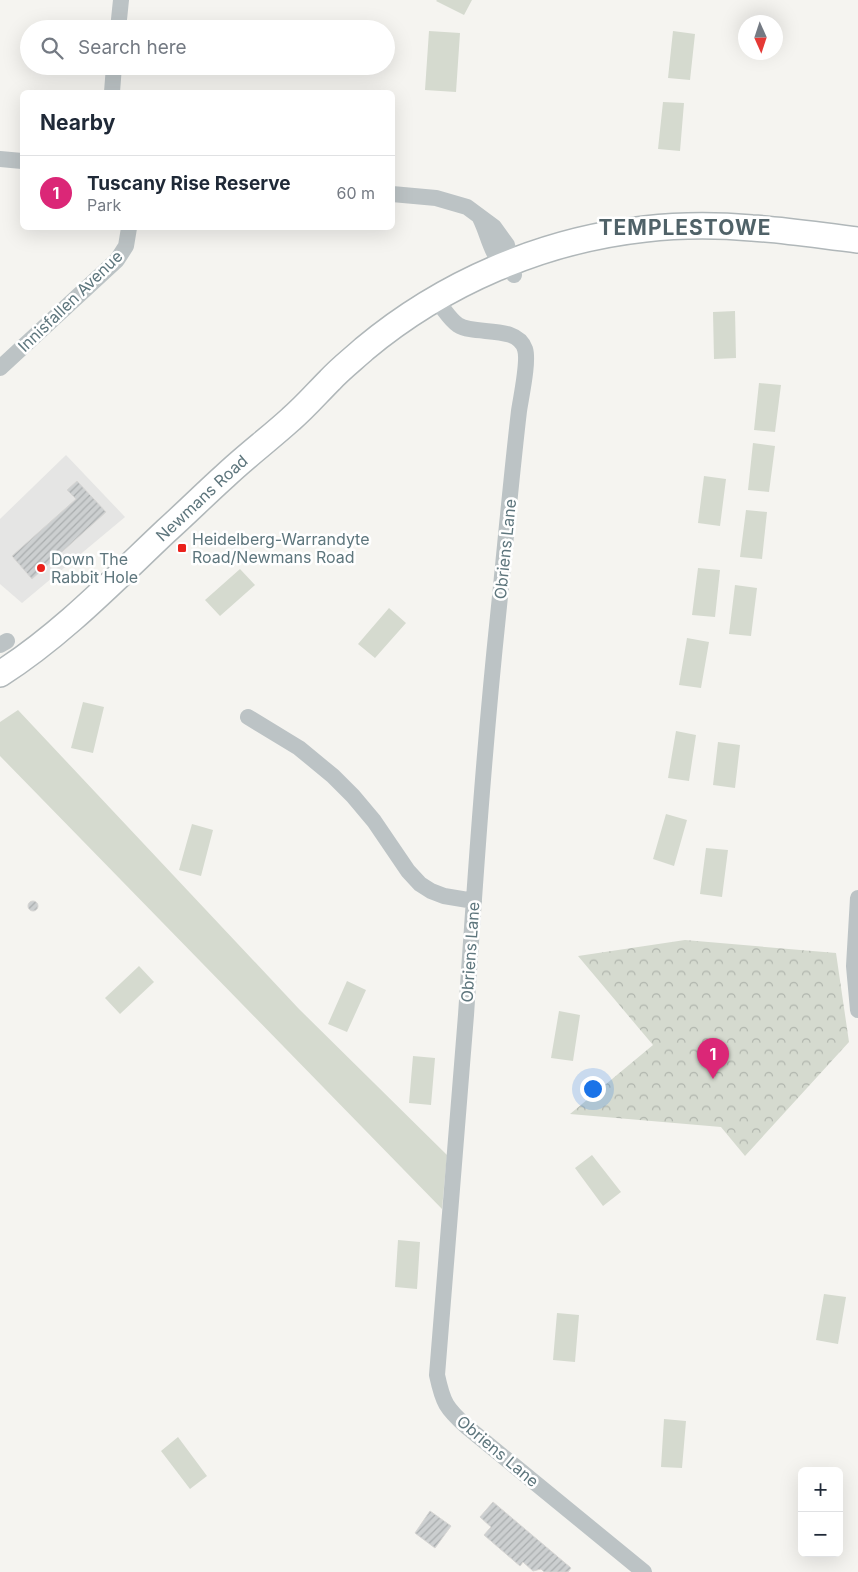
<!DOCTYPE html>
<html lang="en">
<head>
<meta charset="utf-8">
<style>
	body { margin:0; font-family:Inter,sans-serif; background:#f6f6f7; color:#1f2937 }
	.controls { position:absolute; right:15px; bottom:15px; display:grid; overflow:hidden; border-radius:8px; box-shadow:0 5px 20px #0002 }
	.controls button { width:45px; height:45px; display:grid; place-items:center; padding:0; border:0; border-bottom:1px solid #e0e1e3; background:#fff; color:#1f2937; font:25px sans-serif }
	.compass { position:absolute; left:738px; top:15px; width:45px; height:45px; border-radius:50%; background:#fff; box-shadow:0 5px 20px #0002; rotate:177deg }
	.you { position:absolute; left:592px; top:1088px; width:18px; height:18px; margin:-12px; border:4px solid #fff; border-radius:50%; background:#1a73e8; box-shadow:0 0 0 8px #1a73e833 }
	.badge { display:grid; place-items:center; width:32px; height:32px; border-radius:50%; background:#db2777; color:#fff; font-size:16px; font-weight:700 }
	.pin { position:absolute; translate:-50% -41px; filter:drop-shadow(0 1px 2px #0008) }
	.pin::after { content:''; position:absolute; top:26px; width:18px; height:15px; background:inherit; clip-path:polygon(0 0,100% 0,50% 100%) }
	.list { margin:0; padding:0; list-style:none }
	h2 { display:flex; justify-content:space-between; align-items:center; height:65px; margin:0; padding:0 20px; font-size:21px }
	h2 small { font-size:16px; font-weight:400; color:#747a83 }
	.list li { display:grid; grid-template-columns:32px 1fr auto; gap:15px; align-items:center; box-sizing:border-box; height:75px; padding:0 20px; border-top:1px solid #e0e1e3 }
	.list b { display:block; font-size:19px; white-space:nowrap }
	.list p { margin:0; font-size:16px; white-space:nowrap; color:#747a83 }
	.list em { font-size:16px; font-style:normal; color:#747a83 }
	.icon { flex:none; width:28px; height:28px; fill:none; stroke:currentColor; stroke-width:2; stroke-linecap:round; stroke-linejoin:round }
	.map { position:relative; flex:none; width:858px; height:1572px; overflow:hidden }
	.search { position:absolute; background:#fff; box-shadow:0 5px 20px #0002; left:20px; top:20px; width:375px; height:55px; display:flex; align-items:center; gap:12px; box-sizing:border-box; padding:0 18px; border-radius:28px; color:#747a83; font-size:19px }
	.panel { position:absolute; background:#fff; box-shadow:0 5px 20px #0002; left:20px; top:90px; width:375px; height:140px; border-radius:8px }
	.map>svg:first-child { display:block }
	.built { fill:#e5e5e4 }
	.grass { fill:#d5dacf }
	.forest { fill:url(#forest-crowns) }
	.building { fill:url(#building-hatch); stroke:#d6d5d3 }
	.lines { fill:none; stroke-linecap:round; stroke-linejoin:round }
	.primary-casing { stroke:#b0b7b9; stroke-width:28 }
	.minor { stroke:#bcc3c5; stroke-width:16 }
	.primary { stroke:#fff; stroke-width:25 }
	.poi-dot { fill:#ea211b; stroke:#fff; stroke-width:2 }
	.labels { text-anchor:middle; stroke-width:5; stroke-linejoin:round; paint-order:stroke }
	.street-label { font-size:16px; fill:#5e767d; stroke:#fff }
	.poi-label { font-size:16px; fill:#5e767d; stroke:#fff; text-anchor:start }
	.district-label { font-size:21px; font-weight:bold; letter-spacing:1px; fill:#506268; stroke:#fff }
</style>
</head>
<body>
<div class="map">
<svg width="858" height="1572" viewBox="0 0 858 1572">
	<defs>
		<pattern id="forest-crowns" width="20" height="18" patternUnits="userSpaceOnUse" patternTransform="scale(1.25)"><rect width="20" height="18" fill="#d5dacf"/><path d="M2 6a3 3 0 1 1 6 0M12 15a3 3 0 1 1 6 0" fill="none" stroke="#b0b5ad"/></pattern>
		<pattern id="building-hatch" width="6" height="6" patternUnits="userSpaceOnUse" patternTransform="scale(1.25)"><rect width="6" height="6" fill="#cccfd0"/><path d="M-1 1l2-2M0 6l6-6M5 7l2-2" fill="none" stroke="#a9adae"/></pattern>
	</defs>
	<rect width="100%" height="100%" fill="#f5f4f0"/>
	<path class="built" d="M66,455L125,517L22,603L0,584V519Z"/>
	<path class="grass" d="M437,0H472L464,15L436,1Z
		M429,31L460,33L456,92L425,90Z
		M673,31L695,34L690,80L668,78Z
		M663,102L684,103L680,151L658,149Z
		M735,311L736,358L714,359L713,312Z
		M759,383L781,385L775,432L754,430Z
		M753,443L775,446L769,492L748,490Z
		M704,476L726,479L720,526L698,523Z
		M746,510L767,512L762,559L740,557Z
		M698,568L720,570L715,617L692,615Z
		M240,569L255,585L220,616L205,600Z
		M735,585L757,588L751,636L729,634Z
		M389,608L406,623L375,658L358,644Z
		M687,638L709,642L701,688L679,685Z
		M83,702L104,707L93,753L71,748Z
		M18,710L299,1009L447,1155L442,1209L0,756V722Z
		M676,731L696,735L689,781L668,778Z
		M718,742L740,745L735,788L713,785Z
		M666,814L687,820L674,866L653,859Z
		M192,824L213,830L201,876L179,870Z
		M706,848L728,850L722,897L700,894Z
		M139,966L154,982L120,1014L105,998Z
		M347,981L366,990L347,1032L328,1024Z
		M559,1011L580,1015L573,1061L551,1058Z
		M413,1056L435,1058L431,1105L409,1103Z
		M592,1155L621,1192L603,1206L575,1168Z
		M398,1240L420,1242L417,1289L395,1287Z
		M824,1294L846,1297L838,1344L816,1340Z
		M557,1313L579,1315L575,1362L553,1360Z
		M664,1419L686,1421L682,1468L661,1467Z
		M178,1437L207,1476L190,1489L161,1451Z"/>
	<path class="forest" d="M685,940L836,953L849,1042L745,1156L721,1127L570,1114L653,1045L578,956Z"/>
	<path class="building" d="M77,481L106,512L32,579L12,556L76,499L67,490Z
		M28 906a5 5 0 1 1 10 0a5 5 0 1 1-10 0Z
		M493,1502L571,1568L568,1572H544L541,1569L533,1571L523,1562L520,1566L484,1535L491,1527L480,1517Z
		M430,1511L451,1526L435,1548L415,1533Z"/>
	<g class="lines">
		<g class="primary-casing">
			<g id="primary">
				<path id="s1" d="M0,674C61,635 113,581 166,531C186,513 205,494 225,476C246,456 269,439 291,419C305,407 317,393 330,380C340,369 353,359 364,349C443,283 543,240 645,229C680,225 717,225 752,228C787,230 823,236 858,240"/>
			</g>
		</g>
		<path class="minor" d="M118,29L121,0
			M112,92L114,66
			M0,159L22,161
			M392,194L436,198L467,207L494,227L507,245L514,275
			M480,218C490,238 490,256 509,270
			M435,299C443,307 449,319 458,325C475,336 517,324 525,349C529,361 521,397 519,411C511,479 505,548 498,616C484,749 475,882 466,1015C457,1135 447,1255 437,1375C443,1403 446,1408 467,1427L644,1572
			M0,368L117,260L126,246L129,228
			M0,645L7,641
			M248,717L299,748L333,776L353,796L374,821L408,871L420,884L431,891L444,896L474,901
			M858,898L854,966L858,1010"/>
		<use href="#primary" class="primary"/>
	</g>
	<g class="poi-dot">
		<rect x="177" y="543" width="10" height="10" rx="2.5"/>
		<circle cx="41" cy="568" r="5"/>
	</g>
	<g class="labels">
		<g class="street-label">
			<text transform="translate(70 301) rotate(-44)" y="6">Innisfallen Avenue</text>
			<text dy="6" stroke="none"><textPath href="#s1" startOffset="268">Newmans Road</textPath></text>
			<text transform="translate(505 549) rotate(-84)" y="6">Obriens Lane</text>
			<text transform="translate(470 952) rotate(-86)" y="6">Obriens Lane</text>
			<text transform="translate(498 1451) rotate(40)" y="6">Obriens Lane</text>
		</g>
		<g class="poi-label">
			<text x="192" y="545">Heidelberg-Warrandyte<tspan x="192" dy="18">Road/Newmans Road</tspan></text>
			<text x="51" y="565">Down The<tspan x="51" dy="18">Rabbit Hole</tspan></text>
		</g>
		<g class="district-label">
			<text x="685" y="235">TEMPLESTOWE</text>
		</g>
	</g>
</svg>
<div class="controls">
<button>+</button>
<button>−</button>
</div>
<svg class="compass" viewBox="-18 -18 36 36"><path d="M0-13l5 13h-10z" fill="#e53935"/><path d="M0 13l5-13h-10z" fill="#747a83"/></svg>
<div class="you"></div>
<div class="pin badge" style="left:713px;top:1079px">1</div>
<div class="search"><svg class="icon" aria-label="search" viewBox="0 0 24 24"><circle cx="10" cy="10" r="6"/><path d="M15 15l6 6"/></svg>Search here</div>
<section class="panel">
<h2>Nearby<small></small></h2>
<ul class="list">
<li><span class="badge">1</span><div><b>Tuscany Rise Reserve</b><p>Park</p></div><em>60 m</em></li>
</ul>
</section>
</div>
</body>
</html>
